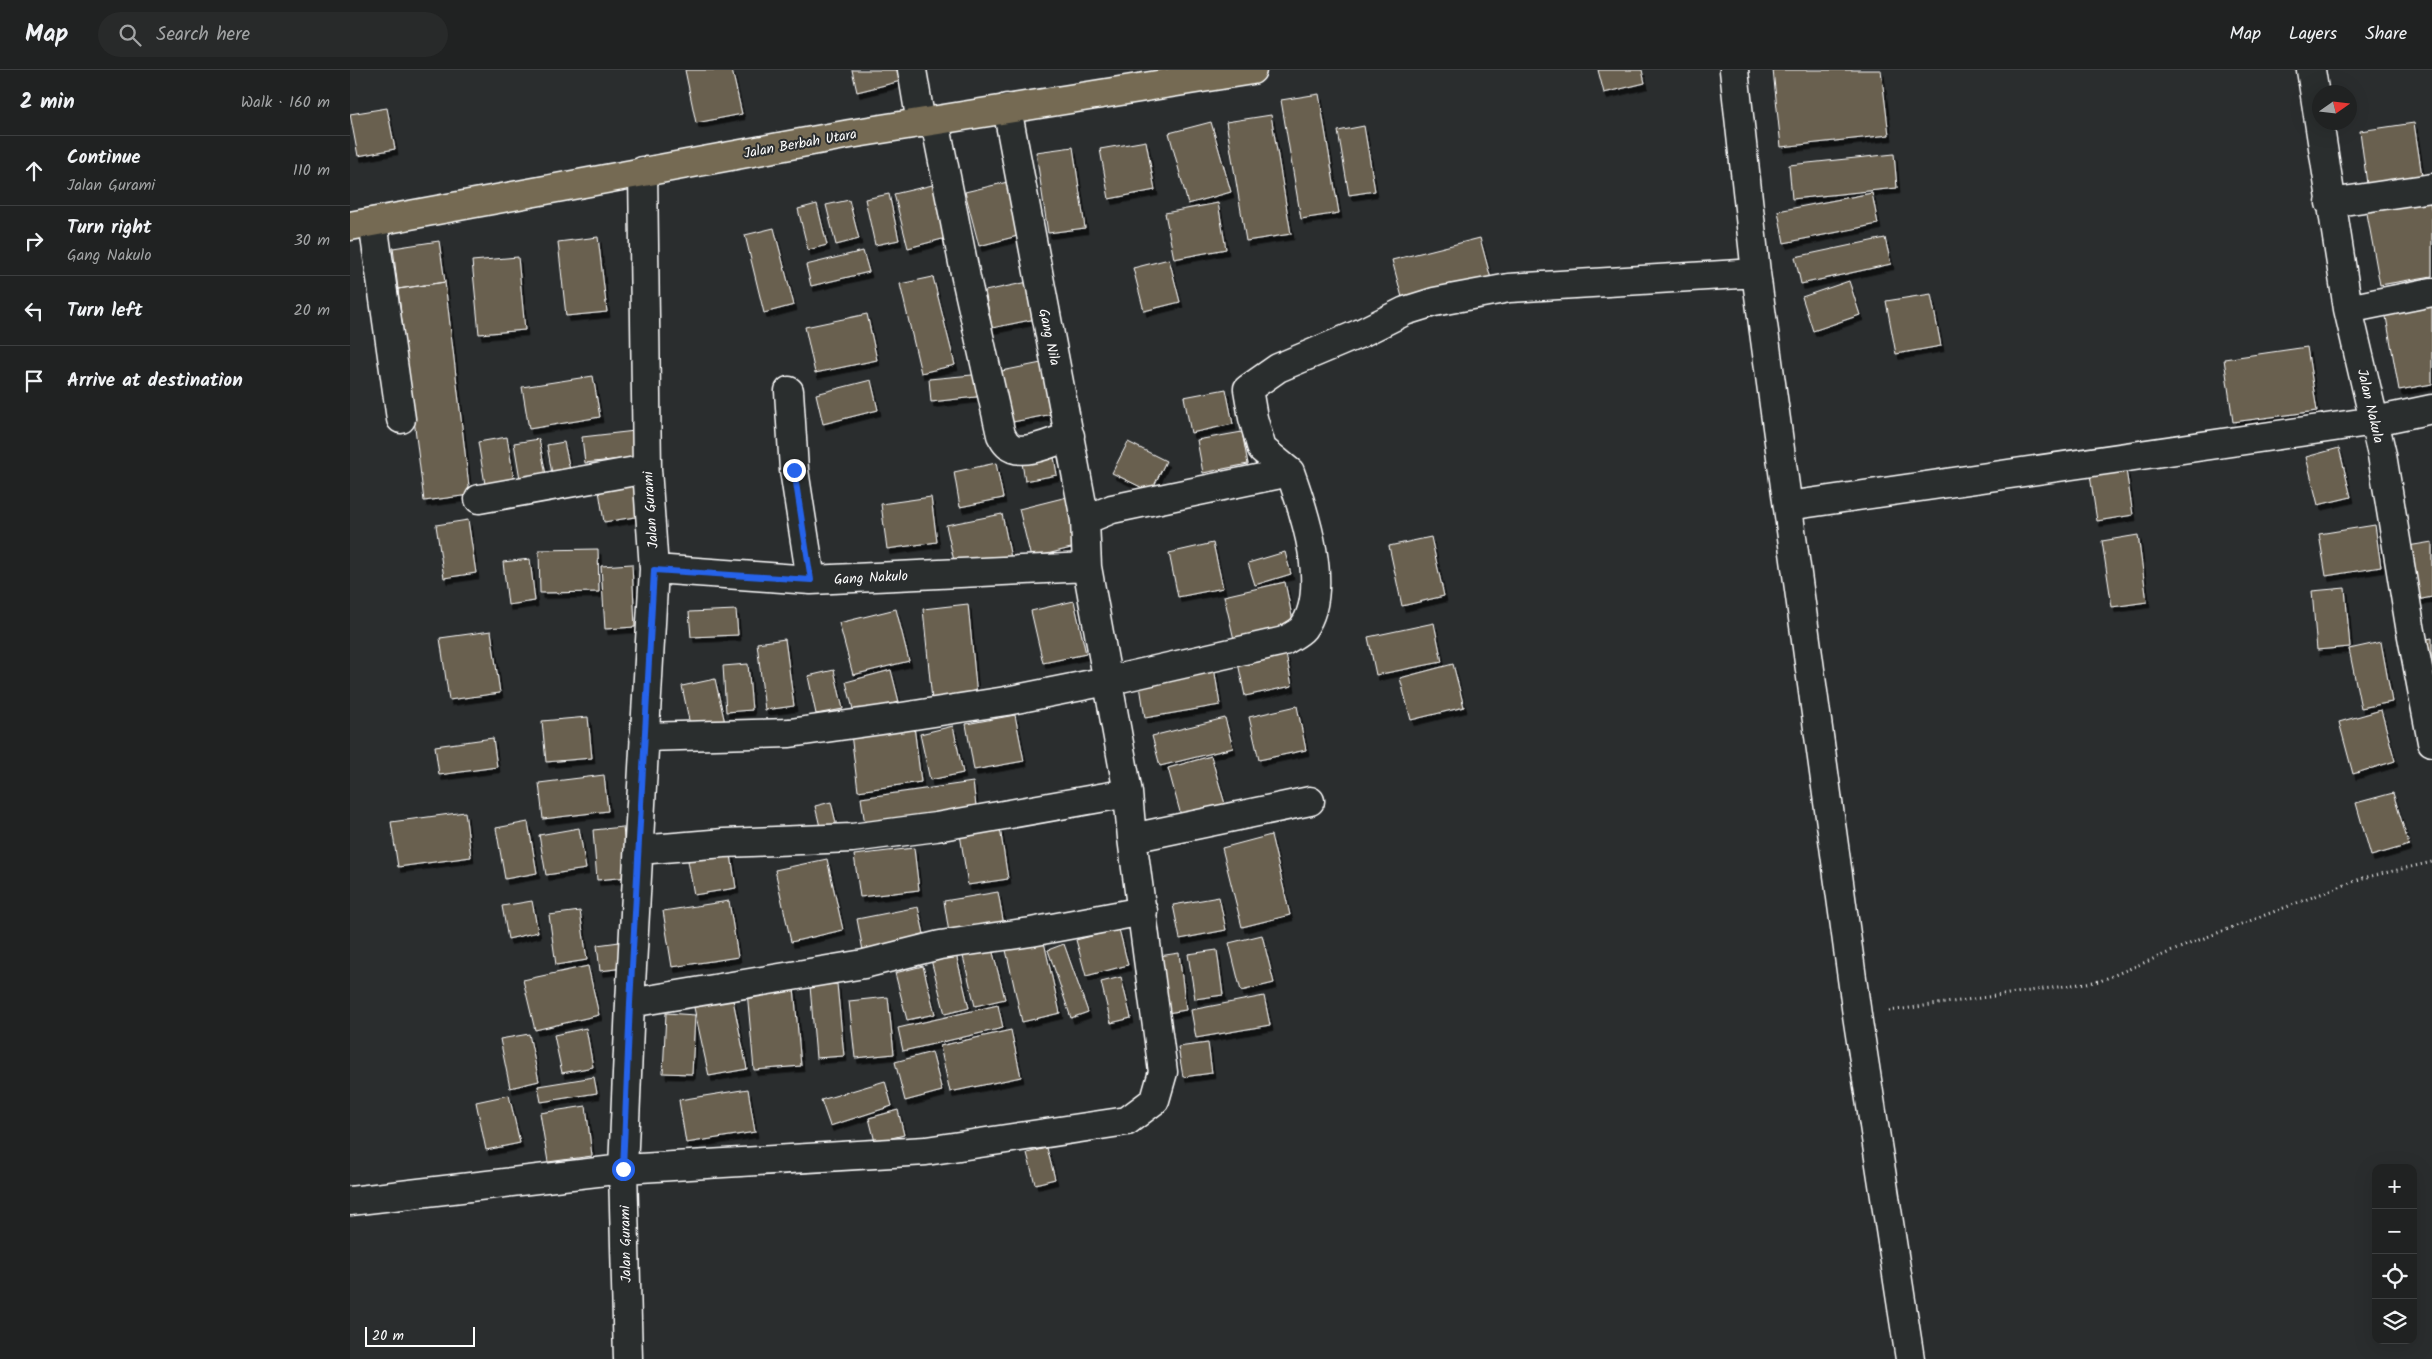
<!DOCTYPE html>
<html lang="en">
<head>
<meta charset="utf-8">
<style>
	body { margin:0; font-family:Kalam,sans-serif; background:#282a2a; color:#f1f3f6 }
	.controls { position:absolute; right:15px; bottom:15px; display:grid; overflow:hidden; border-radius:10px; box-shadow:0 5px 20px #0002 }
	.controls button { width:45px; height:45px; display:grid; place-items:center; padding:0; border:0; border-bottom:1px solid #3d3f40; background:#202222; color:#f1f3f6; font:25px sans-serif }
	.compass { position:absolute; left:1962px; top:15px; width:45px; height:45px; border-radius:50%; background:#202222; box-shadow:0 5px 20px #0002; rotate:76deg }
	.scale { position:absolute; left:15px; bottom:12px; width:110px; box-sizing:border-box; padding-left:5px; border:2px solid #fff; border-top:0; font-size:14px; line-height:18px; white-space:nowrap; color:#fff; -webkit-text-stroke:4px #2a2d2e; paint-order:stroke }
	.stop { position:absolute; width:15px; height:15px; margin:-11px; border:4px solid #2563eb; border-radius:50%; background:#fff }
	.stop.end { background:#2563eb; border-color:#fff; box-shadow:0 1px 5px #0008 }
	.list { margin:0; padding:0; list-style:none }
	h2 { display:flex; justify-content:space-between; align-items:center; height:65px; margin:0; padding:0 20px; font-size:21px }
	h2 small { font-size:16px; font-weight:400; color:#a2a4a5 }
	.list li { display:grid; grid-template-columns:32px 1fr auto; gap:15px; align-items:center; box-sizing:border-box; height:70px; padding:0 20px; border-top:1px solid #3d3f40 }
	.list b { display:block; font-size:19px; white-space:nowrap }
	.list p { margin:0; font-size:16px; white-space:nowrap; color:#a2a4a5 }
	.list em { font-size:16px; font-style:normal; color:#a2a4a5 }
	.icon { flex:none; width:28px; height:28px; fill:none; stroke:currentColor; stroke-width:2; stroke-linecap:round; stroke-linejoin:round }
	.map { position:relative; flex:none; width:2082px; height:1289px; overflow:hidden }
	header { display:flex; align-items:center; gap:30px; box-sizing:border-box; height:70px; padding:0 25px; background:#202222; border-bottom:1px solid #3d3f40 }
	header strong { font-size:24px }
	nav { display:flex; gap:28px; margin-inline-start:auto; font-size:18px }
	.search { width:350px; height:45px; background:#282a2a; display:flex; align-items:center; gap:12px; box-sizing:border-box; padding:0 18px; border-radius:28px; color:#a2a4a5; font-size:19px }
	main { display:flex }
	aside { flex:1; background:#202222 }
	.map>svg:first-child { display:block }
	.building { fill:#696050; stroke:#fff; filter:url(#shadow) }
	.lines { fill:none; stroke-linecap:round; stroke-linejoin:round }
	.minor-casing { stroke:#fff; stroke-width:31 }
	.major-casing { stroke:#fff; stroke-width:31 }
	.path { stroke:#fff; stroke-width:3; stroke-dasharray:1 4; stroke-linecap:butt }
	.minor { stroke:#2a2d2e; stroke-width:28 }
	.major { stroke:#746b52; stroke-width:28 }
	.route { stroke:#2563eb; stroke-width:6 }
	.labels { text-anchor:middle; stroke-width:4; stroke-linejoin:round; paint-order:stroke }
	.street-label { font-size:14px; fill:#fff; stroke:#2a2d2e }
</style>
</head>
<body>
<header>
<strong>Map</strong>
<div class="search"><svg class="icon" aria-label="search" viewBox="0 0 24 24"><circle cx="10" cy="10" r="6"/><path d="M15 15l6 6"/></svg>Search here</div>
<nav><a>Map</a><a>Layers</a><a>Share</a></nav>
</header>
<main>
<aside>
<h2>2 min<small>Walk · 160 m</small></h2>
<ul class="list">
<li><svg class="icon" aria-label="ahead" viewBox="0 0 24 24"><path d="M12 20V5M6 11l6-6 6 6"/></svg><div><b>Continue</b><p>Jalan Gurami</p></div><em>110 m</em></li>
<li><svg class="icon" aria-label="right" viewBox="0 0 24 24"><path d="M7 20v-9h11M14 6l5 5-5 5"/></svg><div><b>Turn right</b><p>Gang Nakulo</p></div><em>30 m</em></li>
<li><svg class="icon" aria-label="left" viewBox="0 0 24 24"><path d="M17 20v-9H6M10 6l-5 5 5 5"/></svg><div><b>Turn left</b></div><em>20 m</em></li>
<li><svg class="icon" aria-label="arrive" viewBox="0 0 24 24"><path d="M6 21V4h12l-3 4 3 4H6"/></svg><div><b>Arrive at destination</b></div></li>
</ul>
</aside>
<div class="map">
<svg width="2082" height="1289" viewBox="0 0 2082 1289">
	<defs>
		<filter id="shadow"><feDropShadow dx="3" dy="5.5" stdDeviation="0" flood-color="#0009"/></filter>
	</defs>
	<rect width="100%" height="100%" fill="#2a2d2e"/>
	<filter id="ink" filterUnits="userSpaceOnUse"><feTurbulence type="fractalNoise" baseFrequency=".02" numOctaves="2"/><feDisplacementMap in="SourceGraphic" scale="10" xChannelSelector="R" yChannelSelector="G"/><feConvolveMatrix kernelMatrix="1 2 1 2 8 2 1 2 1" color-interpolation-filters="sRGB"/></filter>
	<g filter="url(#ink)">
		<path class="building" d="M335,0H382L392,44L346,53Z
			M502,0H553L555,10L507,22Z
			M1248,0H1292L1295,13L1254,23Z
			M1423,0H1531L1539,65L1431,77Z
			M969,24L989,143L951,149L931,30Z
			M37,38L45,79L8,86L0,44Z
			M921,45L941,164L896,171L876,52Z
			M861,52L881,122L838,134L819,63Z
			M2064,53L2072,106L2017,114L2010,61Z
			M1014,56L1025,121L999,125L988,61Z
			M796,71L805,120L759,129L750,79Z
			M723,77L735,158L698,163L686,82Z
			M1544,84L1547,118L1442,129L1439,95Z
			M666,110L679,163L629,176L615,122Z
			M587,114L600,167L558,178L544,124Z
			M1522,123L1528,154L1434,173L1428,141Z
			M539,124L549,170L525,175L515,129Z
			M2079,126L2082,143V206L2030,215L2016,138Z
			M499,130L509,169L486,175L476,135Z
			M868,133L876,179L824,189L815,143Z
			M467,134L477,175L458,180L448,139Z
			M424,158L444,235L414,243L395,165Z
			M248,167L257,242L216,246L208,172Z
			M1130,168L1141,209L1053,231L1042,190Z
			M1535,168L1541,194L1451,214L1445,187Z
			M89,171L95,212L48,219L43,178Z
			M513,181L519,202L461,216L456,195Z
			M168,187L175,260L129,264L122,191Z
			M819,189L830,232L794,241L783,198Z
			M583,207L605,295L571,303L550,214Z
			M683,211L690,248L642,258L635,221Z
			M1499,211L1510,245L1463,261L1452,227Z
			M95,212L120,425L74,431L48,219Z
			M1581,224L1591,276L1546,284L1536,231Z
			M2082,232V314L2049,320L2035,241Z
			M517,244L527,290L465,303L455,257Z
			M1957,277L1967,341L1883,352L1874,289Z
			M696,292L707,343L658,353L647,302Z
			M633,304L635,326L581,332L579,309Z
			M243,306L250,347L179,359L172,317Z
			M521,310L528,340L473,354L466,324Z
			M876,319L883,354L841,363L834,327Z
			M285,361L288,387L235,393L232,367Z
			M892,362L898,394L853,403L847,370Z
			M157,367L164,409L135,414L128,372Z
			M189,369L196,405L170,409L164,373Z
			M214,372L220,400L202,404L197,375Z
			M778,372L816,391L801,422L762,403Z
			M1989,378L2001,427L1968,435L1956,387Z
			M703,381L707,405L675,411L671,387Z
			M646,393L653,428L610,437L604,402Z
			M1776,400L1783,445L1747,451L1740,405Z
			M286,409L291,446L254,452L248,415Z
			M721,426L733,475L681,488L669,439Z
			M581,427L587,472L537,479L531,434Z
			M652,444L661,488L606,500L596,455Z
			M118,450L126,503L94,508L86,455Z
			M2025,455L2031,497L1976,506L1969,464Z
			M1788,465L1797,532L1762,537L1752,471Z
			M1081,467L1094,526L1052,536L1039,476Z
			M2082,472V527L2062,531L2052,477Z
			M863,473L873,518L828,527L819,483Z
			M248,479L249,522L190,523L189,480Z
			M935,482L941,504L905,515L898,493Z
			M180,489L185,531L158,535L153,492Z
			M282,494L285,557L255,559L251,496Z
			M935,512L945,561L885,574L874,526Z
			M1995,518L2000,577L1967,580L1962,521Z
			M724,531L736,584L693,593L681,541Z
			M618,534L627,626L582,630L573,539Z
			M546,539L559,591L503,605L489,553Z
			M386,540L388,565L341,567L339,542Z
			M1084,553L1092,592L1026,605L1018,567Z
			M141,561L150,623L99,630L90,568Z
			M2082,568V594L2077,595L2072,570Z
			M435,569L444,636L415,640L407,573Z
			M2031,572L2042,632L2011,638L1999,579Z
			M936,584L942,616L895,626L888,593Z
			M398,594L402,640L376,642L373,596Z
			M1103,594L1114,637L1061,650L1050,608Z
			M864,597L870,635L795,648L789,609Z
			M484,600L493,639L466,644L458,606Z
			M541,600L549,632L504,643L496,612Z
			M365,609L375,653L341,660L332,616Z
			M947,636L956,680L909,690L899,647Z
			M2031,640L2045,691L2003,704L1989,652Z
			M665,645L674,691L624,700L616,654Z
			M238,647L242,688L196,692L192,651Z
			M875,648L883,678L810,696L802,666Z
			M564,656L571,712L508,721L501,664Z
			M603,656L613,703L580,710L570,664Z
			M143,668L147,697L89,705L85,676Z
			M861,686L877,741L833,753L818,698Z
			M254,705L258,741L193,749L189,713Z
			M623,712L627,744L516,761L511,728Z
			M2043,723L2059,775L2021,786L2006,733Z
			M481,732L488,761L472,765L465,736Z
			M115,742L121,787L48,797L41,752Z
			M178,752L187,803L155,809L146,758Z
			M273,757L278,807L247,810L243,760Z
			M229,758L236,799L196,805L189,765Z
			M650,758L658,809L618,815L610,764Z
			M921,765L940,845L892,857L872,778Z
			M380,778L386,818L344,825L337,785Z
			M564,778L569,820L510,827L504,785Z
			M477,789L493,860L441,872L425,800Z
			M648,822L655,861L600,869L594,831Z
			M869,827L876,860L830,869L823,835Z
			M182,831L188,862L158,869L152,836Z
			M379,831L388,887L322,897L313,841Z
			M568,837L576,873L514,886L507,849Z
			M230,841L237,890L206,895L199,845Z
			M769,859L778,895L736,906L726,870Z
			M912,865L924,913L891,921L879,873Z
			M277,871L281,897L250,901L247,875Z
			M640,871L655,929L625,936L611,878Z
			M694,872L710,943L672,952L656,880Z
			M714,874L738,942L721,948L698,880Z
			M605,880L619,938L595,944L580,886Z
			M867,880L873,925L845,929L838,884Z
			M829,883L836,940L817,943L809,886Z
			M238,896L249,945L185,960L173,910Z
			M573,896L585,944L557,950L545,903Z
			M771,907L781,948L761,953L751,912Z
			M487,914L494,986L466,988L460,916Z
			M444,917L451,996L404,1000L397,921Z
			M382,925L397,999L359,1006L343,933Z
			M914,926L920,955L846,968L841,940Z
			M538,927L544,984L505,988L499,931Z
			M648,935L653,958L553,981L548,958Z
			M316,943L345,945L342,1004L313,1003Z
			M236,958L243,997L212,1003L204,965Z
			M661,960L671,1007L600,1022L590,976Z
			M179,964L189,1011L160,1018L150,969Z
			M858,973L862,1003L833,1007L828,977Z
			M582,982L592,1021L555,1031L545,992Z
			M244,1007L247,1023L191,1032L188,1016Z
			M535,1011L542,1036L480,1056L471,1030Z
			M398,1019L405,1062L336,1073L329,1030Z
			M159,1025L170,1073L136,1080L126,1032Z
			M236,1036L242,1086L198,1092L190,1043Z
			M548,1040L554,1065L525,1072L519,1048Z
			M697,1078L705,1109L685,1114L677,1083Z"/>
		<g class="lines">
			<g class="minor-casing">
				<path id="minor" d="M562,0L571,53
					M1384,0L1406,203L1507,945L1560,1289
					M1961,0L1998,239L2032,385L2060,556L2082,672
					M585,51L616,208L651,365C653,368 655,373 658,375C670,388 706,371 720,366
					M1980,133L2082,118
					M23,152L51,349
					M1998,239L2082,222
					M439,321L444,400L461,510
					M129,429L297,399
					M1438,436L2025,351L2082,339
					M735,450L762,439L940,402L912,379L903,348L898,319L928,298L1011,263L1055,241L1084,232L1159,218L1406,203
					M304,499L461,510L737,497
					M294,667L440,663L532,650L656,631L757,611L934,571C940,567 949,563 953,558C981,520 954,441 940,402
					M782,768L960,731
					M289,780L374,773L502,768L586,757L778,723
					M280,933L514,894L590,875L681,862L793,841
					M0,1131L273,1099L576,1081L777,1051L805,1030L813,1002L782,768L778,723L737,497L735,450L657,38
					M278,1289L273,1099L280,933L304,499L297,399L293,101"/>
			</g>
			<g class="major-casing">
				<path id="major" d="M0,156L500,64L902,0"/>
			</g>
			<path class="path" d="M1539,941L1750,911L1849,870L2013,808L2082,792"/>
			<use href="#minor" class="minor"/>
			<use href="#major" class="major"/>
		</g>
	</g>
	<g class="lines" filter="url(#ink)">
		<path class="route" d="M273,1099L280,933L304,500L461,510L444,400"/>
	</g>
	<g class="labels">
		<g class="street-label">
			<text transform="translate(450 73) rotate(-10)" y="5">Jalan Berbah Utara</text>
			<text transform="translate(700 267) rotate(78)" y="5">Gang Nila</text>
			<text transform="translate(2021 336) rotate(77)" y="5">Jalan Nakula</text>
			<text transform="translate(300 440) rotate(-94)" y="5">Jalan Gurami</text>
			<text transform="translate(521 507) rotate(-3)" y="5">Gang Nakulo</text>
			<text transform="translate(275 1174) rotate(-91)" y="5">Jalan Gurami</text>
		</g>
	</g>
</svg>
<div class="controls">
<button>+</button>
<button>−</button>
<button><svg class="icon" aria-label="locate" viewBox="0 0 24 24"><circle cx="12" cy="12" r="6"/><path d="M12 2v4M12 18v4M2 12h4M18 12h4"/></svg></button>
<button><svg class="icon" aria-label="layers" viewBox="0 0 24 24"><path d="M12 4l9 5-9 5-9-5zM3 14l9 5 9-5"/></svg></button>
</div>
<svg class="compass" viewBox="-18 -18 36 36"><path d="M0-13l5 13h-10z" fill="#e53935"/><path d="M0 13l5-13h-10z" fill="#a2a4a5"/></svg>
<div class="scale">20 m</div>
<div class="stop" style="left:273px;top:1099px"></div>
<div class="stop end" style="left:444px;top:400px"></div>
</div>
</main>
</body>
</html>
